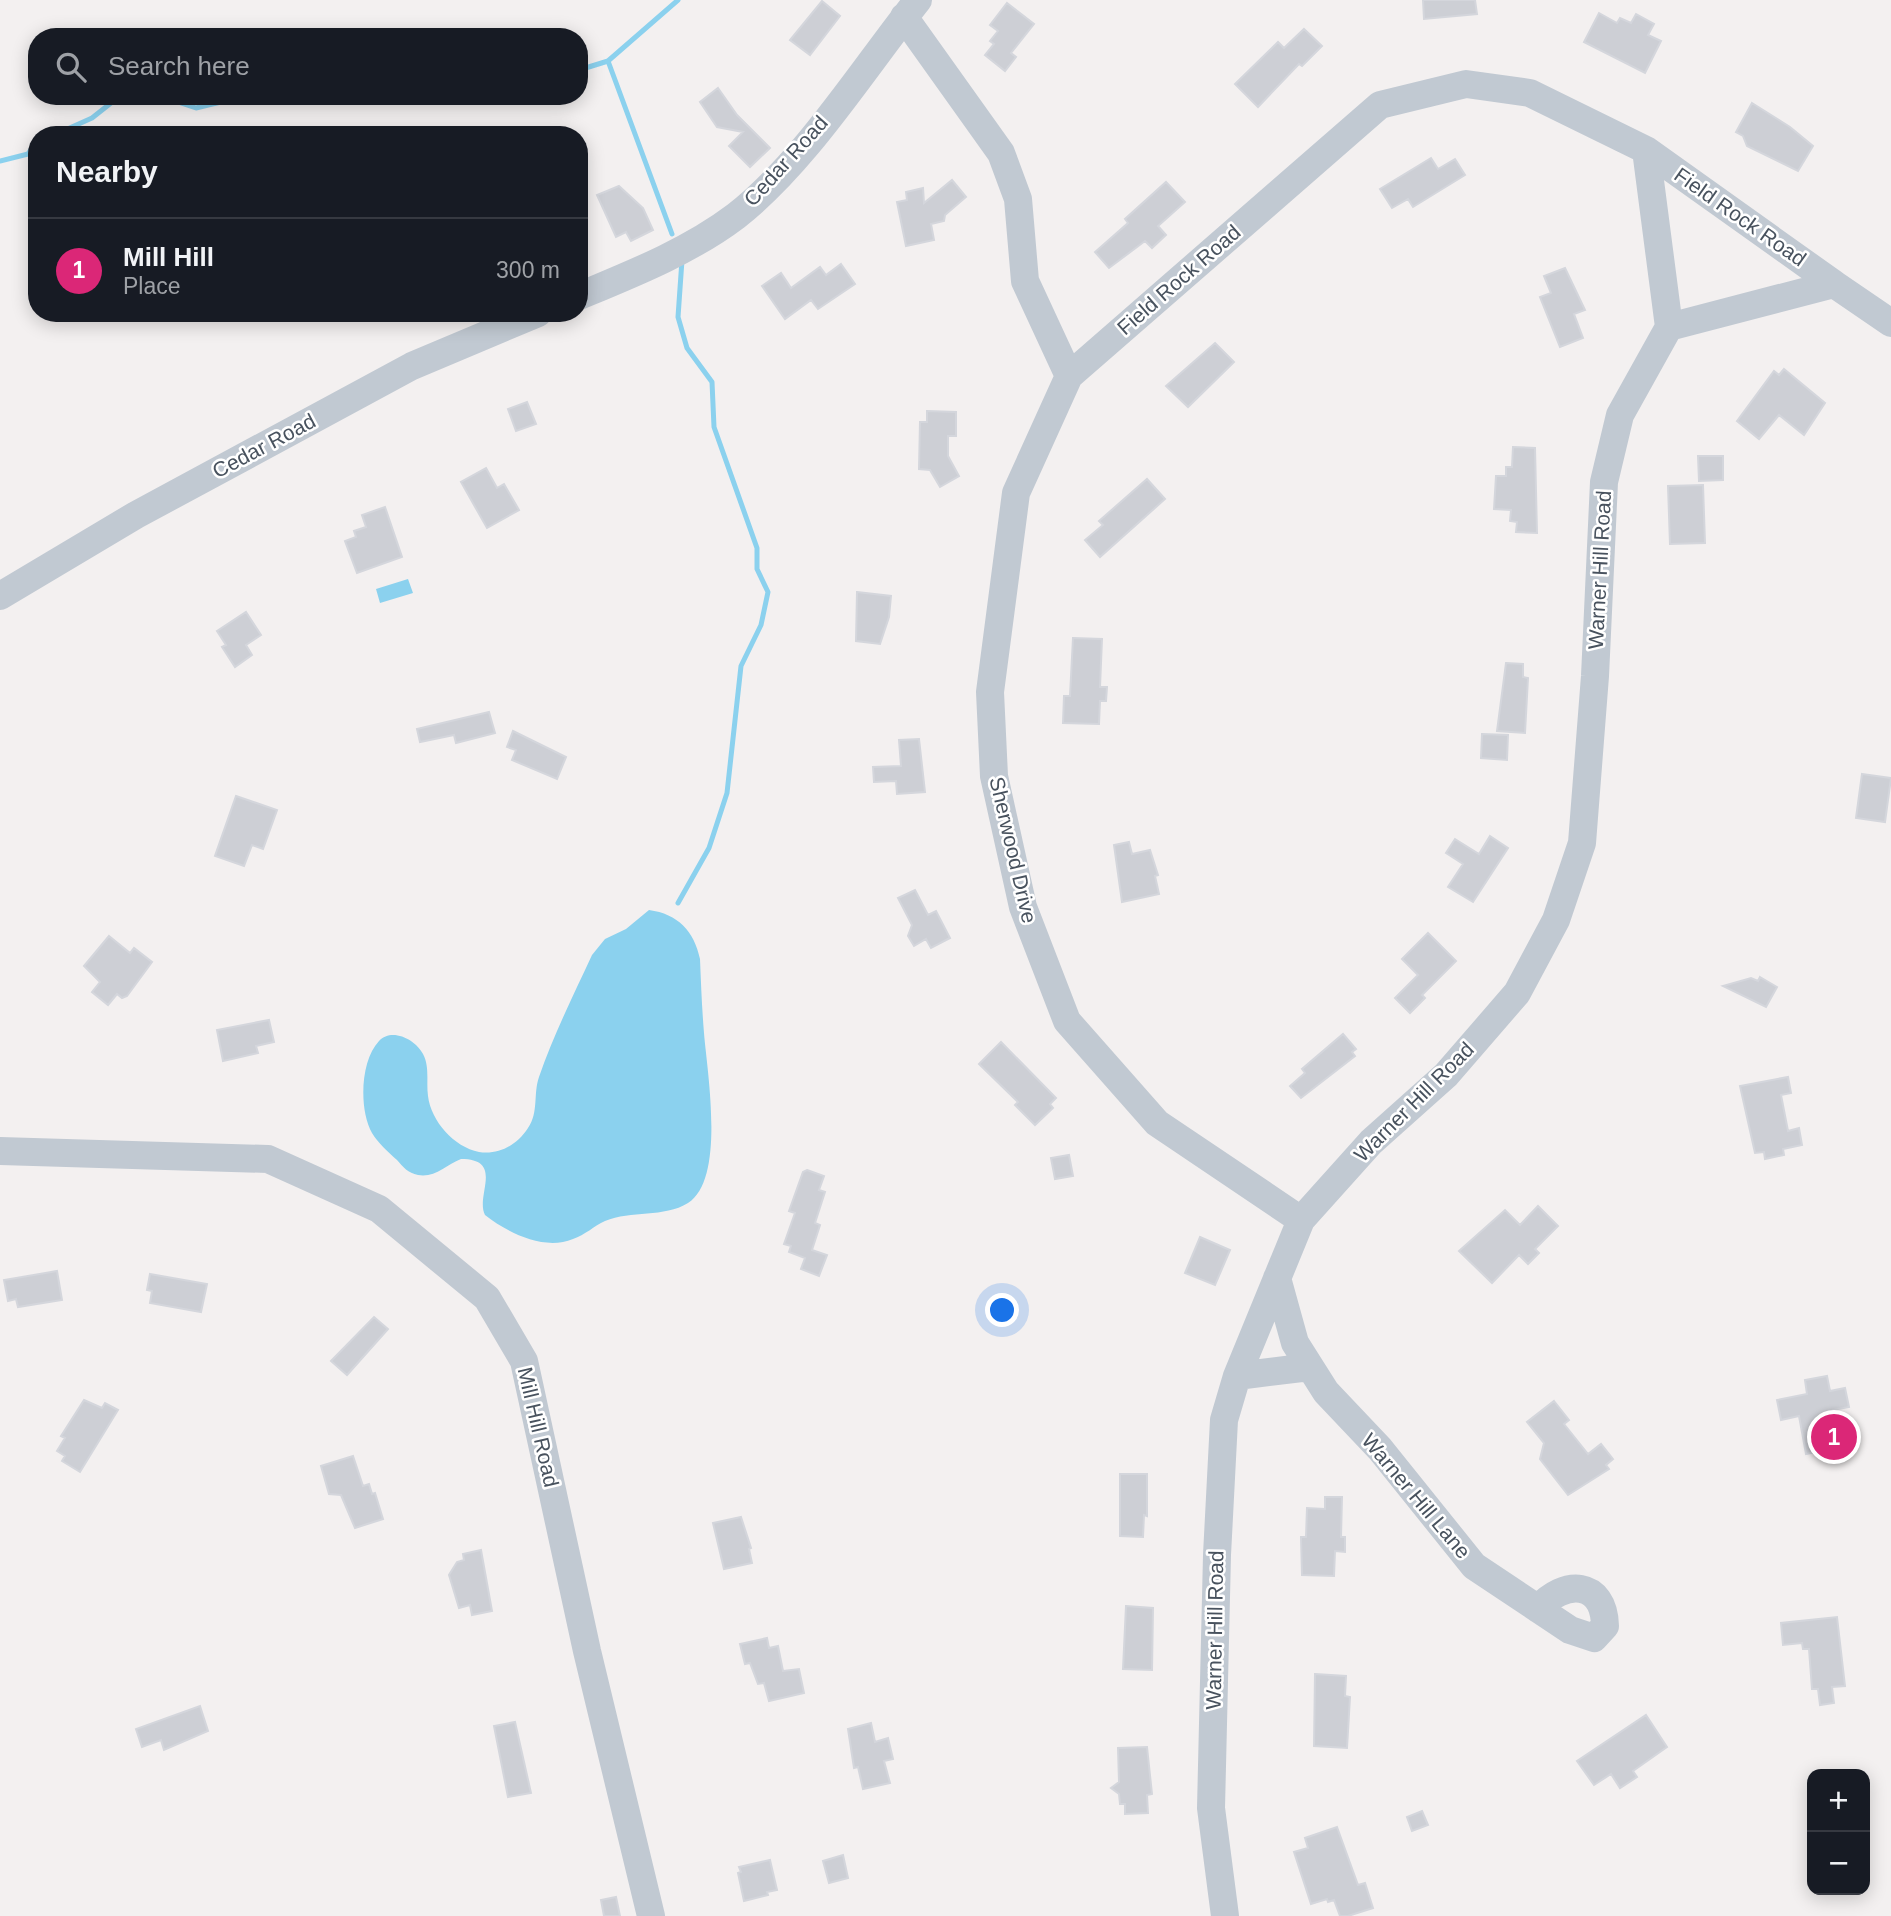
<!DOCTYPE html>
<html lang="en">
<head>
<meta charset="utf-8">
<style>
	body { margin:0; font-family:Helvetica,sans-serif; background:#20242c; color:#f1f3f6 }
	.controls { position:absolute; right:21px; bottom:21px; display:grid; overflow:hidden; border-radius:14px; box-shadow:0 4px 18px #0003 }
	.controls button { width:63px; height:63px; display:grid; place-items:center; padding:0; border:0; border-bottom:2px solid #363941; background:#171b24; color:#f1f3f6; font:35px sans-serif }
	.you { position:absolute; left:1003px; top:1311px; width:24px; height:24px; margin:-18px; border:5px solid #fff; border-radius:50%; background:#1a73e8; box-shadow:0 0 0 10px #1a73e833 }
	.badge { display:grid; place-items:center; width:46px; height:46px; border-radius:50%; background:#db2777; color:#fff; font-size:23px; font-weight:700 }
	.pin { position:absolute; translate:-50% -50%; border:4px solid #fff; box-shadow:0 2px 7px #0006 }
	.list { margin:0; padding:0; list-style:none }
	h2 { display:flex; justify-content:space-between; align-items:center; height:91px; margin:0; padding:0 28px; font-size:30px }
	h2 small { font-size:23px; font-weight:400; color:#9ea1a6 }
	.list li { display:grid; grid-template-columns:46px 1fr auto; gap:21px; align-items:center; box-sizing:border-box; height:105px; padding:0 28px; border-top:2px solid #363941 }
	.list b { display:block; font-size:26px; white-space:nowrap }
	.list p { margin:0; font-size:23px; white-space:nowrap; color:#9ea1a6 }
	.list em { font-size:23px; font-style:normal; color:#9ea1a6 }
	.icon { flex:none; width:38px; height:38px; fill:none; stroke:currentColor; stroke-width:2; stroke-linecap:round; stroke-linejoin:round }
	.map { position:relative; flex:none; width:1891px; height:1916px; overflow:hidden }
	.search { position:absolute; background:#171b24; box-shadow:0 4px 18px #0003; left:28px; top:28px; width:560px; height:77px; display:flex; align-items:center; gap:18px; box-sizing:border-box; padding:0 24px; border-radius:28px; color:#9ea1a6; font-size:26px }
	.panel { position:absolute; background:#171b24; box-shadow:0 4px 18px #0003; left:28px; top:126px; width:560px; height:196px; border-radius:28px }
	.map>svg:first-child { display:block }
	.water { fill:#8bd1ee }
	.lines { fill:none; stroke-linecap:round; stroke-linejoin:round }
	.stream { stroke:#8bd1ee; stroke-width:5 }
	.building { fill:#cdcfd5; stroke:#d4d6dc; stroke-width:2 }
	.minor { stroke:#c1c9d2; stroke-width:28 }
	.labels { text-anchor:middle; stroke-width:5; stroke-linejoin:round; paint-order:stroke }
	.street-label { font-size:21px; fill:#48525e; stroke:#fff }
</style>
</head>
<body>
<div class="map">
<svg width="1891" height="1916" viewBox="0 0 1891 1916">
	<rect width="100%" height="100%" fill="#f3f0f0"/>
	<path class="water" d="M408,579L413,593L380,603L376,589Z
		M649,910C678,914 694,931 700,959C701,984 702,1009 704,1033C707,1071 726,1179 688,1203C664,1218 631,1210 605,1221C594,1226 585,1235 573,1239C544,1251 508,1233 485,1215C475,1196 505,1159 461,1159C446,1165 435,1178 418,1175C408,1173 403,1167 397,1160C388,1152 378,1143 372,1133C359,1110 360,1061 379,1041C392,1027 416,1040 423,1054C430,1067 426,1082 428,1096C431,1121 454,1147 479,1152C499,1155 517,1145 528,1128C539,1112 533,1094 539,1077C553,1036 574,994 592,955L605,939L626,929Z"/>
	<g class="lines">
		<path class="stream" d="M608,61L672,234
			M579,70L608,61L678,0
			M160,96L196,108L233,99L269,96
			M491,96H498
			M54,135L92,118L116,99L131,96
			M0,161L28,154L37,141
			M678,903L709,848L727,793L741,666L761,625L768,592L757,569V548L714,427L712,382L687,348L678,317L682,260"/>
	</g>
	<path class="building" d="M1423,0H1475L1477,14L1424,19Z
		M822,1L840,16L810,55L790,40Z
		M1007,3L1034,24L1011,53L1016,57L1005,71L985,55L994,44L990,41L998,31L990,25Z
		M1599,13L1617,23L1620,18L1631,23L1636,14L1654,24L1648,35L1661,41L1645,73L1584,42Z
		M1304,29L1322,46L1302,66L1299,64L1258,107L1235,84L1278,42L1284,48Z
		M718,88L737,115L770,148L750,167L729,146L743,132L717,127L700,102Z
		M1752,103L1790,127L1813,146L1798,171L1747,146L1743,136L1736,132Z
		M1431,158L1438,169L1455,159L1465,175L1413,207L1408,199L1392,208L1380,189Z
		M952,180L966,197L945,215L944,221L931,224L934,240L906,246L897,202L907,200L906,192L923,188L924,203Z
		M1166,182L1185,202L1158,226L1166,235L1152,248L1145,241L1109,268L1095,252L1128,223L1125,219Z
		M619,186L643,208L653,230L631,241L626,232L616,237L597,195Z
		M841,264L855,284L818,309L811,300L785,319L762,286L781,273L791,288L820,267L826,275Z
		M1565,268L1585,310L1574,314L1583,338L1560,347L1540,297L1551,293L1544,276Z
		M1215,343L1234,362L1188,407L1166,386Z
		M1784,369L1825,403L1804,435L1779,415L1759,439L1737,421L1774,371L1779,375Z
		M527,402L536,424L516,431L508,409Z
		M927,411L956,412V436H948V456L959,476L940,487L930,470L919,469L920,422H927Z
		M1513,447L1535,448L1537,533L1516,532L1517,522L1510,521L1511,510L1494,509L1496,476H1506V467H1512Z
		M1698,456H1723V480L1699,481Z
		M486,468L497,488L504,484L519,510L487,528L461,482Z
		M1147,479L1165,499L1100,557L1085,540L1103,525L1099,521Z
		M1703,485L1705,543L1670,544L1668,486Z
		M385,507L402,557L357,573L345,541L356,537L354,531L366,527L362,515Z
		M857,592L891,596L889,617L880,644L856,641Z
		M246,612L261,635L246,645L252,655L235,667L222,647L226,645L217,631Z
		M1073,638L1102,639L1100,687H1107L1106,701H1100L1099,724L1063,723L1064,696H1070Z
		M1506,663L1523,664V677L1528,678L1525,733L1497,731Z
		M489,712L495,733L456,743L454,735L420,742L417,729Z
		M513,731L566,757L557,779L512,760L516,750L507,747Z
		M1482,734L1508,735L1507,760L1481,758Z
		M919,739L925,792L897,794L896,781L874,782L873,767L901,766L899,740Z
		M1862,774L1891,778L1885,822L1856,818Z
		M236,796L277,810L263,849L252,845L244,866L215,856Z
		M1490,836L1508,848L1473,902L1448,887L1463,864L1446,853L1455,839L1479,854Z
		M1129,842L1132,854L1150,850L1158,875L1155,876L1159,894L1122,902L1114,845Z
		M915,890L928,915L936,911L950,938L931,948L926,939L914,946L908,936L912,925L898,898Z
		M1428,933L1456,961L1422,995L1425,998L1410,1013L1395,998L1418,975L1402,959Z
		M109,936L130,953L134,948L152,962L127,996L122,998L117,994L108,1005L92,992L100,982L84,966Z
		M1760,977L1777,987L1766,1007L1723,986L1751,978L1758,981Z
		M269,1020L274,1042L256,1046L258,1053L223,1061L217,1030Z
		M1343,1034L1356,1049L1352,1052L1355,1056L1301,1098L1290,1086L1305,1073L1302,1069Z
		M1001,1042L1056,1098L1050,1104L1053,1108L1035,1125L1015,1105L1018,1102L979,1064Z
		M1788,1077L1791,1093L1781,1095L1788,1131L1799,1128L1802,1145L1783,1149L1784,1155L1765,1159L1764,1152L1755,1153L1740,1086Z
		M1069,1155L1073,1176L1055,1179L1051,1158Z
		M807,1170L824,1176L819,1190L825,1192L815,1223L820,1225L812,1250L827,1255L819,1276L801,1269L805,1258L789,1252L791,1246L784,1244L795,1213L789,1211L803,1172Z
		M1538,1206L1558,1226L1535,1249L1539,1253L1528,1264L1519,1255L1492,1283L1459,1251L1505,1210L1520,1225Z
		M1200,1237L1230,1250L1215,1285L1185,1273Z
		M57,1271L62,1300L18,1307L16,1299L8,1301L4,1280Z
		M150,1274L207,1284L201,1312L150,1303L152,1291L147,1290Z
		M374,1317L388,1329L347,1375L331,1361Z
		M1827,1376L1830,1391L1845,1388L1849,1407L1833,1410L1838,1440L1832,1445V1449L1806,1454L1799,1416L1781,1420L1777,1400L1807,1394L1805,1380Z
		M84,1400L102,1408L105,1403L118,1410L80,1472L62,1461L65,1456L57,1451L65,1438L61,1436Z
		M1554,1401L1569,1420L1564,1424L1588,1454L1601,1444L1613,1459L1606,1465L1609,1469L1568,1495L1540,1459L1544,1443L1527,1422Z
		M353,1456L363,1486L369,1484L372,1494L375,1493L383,1519L355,1528L341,1495L329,1494L321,1466Z
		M1120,1474H1147V1516L1144,1515L1143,1537L1120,1536Z
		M1325,1497H1342L1341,1537H1345V1552L1335,1551L1334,1576L1302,1575L1301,1537H1306L1307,1508L1325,1509Z
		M741,1517L751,1548L749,1549L752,1563L724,1569L713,1523Z
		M481,1550L492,1611L472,1615L470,1605L459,1608L449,1575L457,1562L464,1560L463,1554Z
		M1126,1606L1153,1608L1152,1670L1123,1669Z
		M1837,1617L1845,1686L1832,1687L1834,1703L1820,1705L1818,1689H1812L1809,1649H1803L1802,1643L1783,1645L1781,1623Z
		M767,1638L769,1648L778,1646L783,1671L799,1669L804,1693L769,1701L764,1683L758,1684L750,1663L745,1664L740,1644Z
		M1315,1674L1346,1676L1345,1696L1350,1697L1347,1748L1314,1746Z
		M200,1706L208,1731L164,1750L161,1740L142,1747L136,1729Z
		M1646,1715L1667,1747L1633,1771L1637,1777L1620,1788L1611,1774L1594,1785L1577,1761Z
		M515,1722L531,1793L508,1797L494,1726Z
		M871,1723L875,1742L888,1738L893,1759L884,1761L890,1783L863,1789L858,1767L854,1768L848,1729Z
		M1147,1747L1152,1794L1147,1795L1148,1813L1125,1814V1804H1120L1119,1794L1111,1788L1119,1782L1118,1748Z
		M1422,1811L1428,1825L1412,1831L1407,1817Z
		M1337,1827L1358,1885L1365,1883L1373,1908L1348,1916H1340L1334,1900L1328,1902L1327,1899L1311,1904L1294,1852L1308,1848L1305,1838Z
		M843,1855L848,1878L829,1883L823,1861Z
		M770,1860L777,1890L767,1892L768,1895L744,1901L738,1873L741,1872L739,1867Z
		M616,1897L620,1916H604L601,1900Z"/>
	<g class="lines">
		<path class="minor" d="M904,17L1001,153L1018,199L1025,281L1069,376
			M1646,150L1669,327
			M579,296C632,274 690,251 736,216C805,162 863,69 918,0
			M0,596L136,515L412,366L538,313
			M0,1151L268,1159L379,1209L487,1298L524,1361L587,1651L651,1916
			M1301,1220L1157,1123L1067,1021L1023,907L994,776L990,692L1016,493L1069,376L1380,105L1466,84L1530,93L1646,150L1834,284
			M1277,1278L1295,1343L1326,1392L1380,1449L1474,1566L1570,1630L1594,1638L1605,1626C1604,1580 1564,1579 1538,1609
			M1237,1376L1310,1367
			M1225,1916L1211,1808L1217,1555L1224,1420L1237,1376L1301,1220L1371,1142L1446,1075L1517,993L1556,920L1582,843L1595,676L1604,482L1620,415L1669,327L1834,284L1891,323"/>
	</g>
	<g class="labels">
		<g class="street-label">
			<text transform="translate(786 161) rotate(-48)" y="7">Cedar Road</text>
			<text transform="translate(1740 217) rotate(35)" y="7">Field Rock Road</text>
			<text transform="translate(1179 280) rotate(-41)" y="7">Field Rock Road</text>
			<text transform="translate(264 446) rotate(-28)" y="7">Cedar Road</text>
			<text transform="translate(1600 570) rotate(-87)" y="7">Warner Hill Road</text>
			<text transform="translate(1013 850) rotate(77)" y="7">Sherwood Drive</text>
			<text transform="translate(1414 1102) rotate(-45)" y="7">Warner Hill Road</text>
			<text transform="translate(538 1427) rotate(77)" y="7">Mill Hill Road</text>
			<text transform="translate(1416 1496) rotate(50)" y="7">Warner Hill Lane</text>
			<text transform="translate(1215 1630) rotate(-89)" y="7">Warner Hill Road</text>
		</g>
	</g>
</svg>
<div class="controls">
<button>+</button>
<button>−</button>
</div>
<div class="you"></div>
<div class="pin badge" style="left:1834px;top:1437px">1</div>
<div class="search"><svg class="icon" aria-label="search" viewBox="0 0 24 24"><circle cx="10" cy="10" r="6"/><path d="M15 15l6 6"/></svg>Search here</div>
<section class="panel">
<h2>Nearby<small></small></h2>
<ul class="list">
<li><span class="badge">1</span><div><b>Mill Hill</b><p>Place</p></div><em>300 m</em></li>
</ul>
</section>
</div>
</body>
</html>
